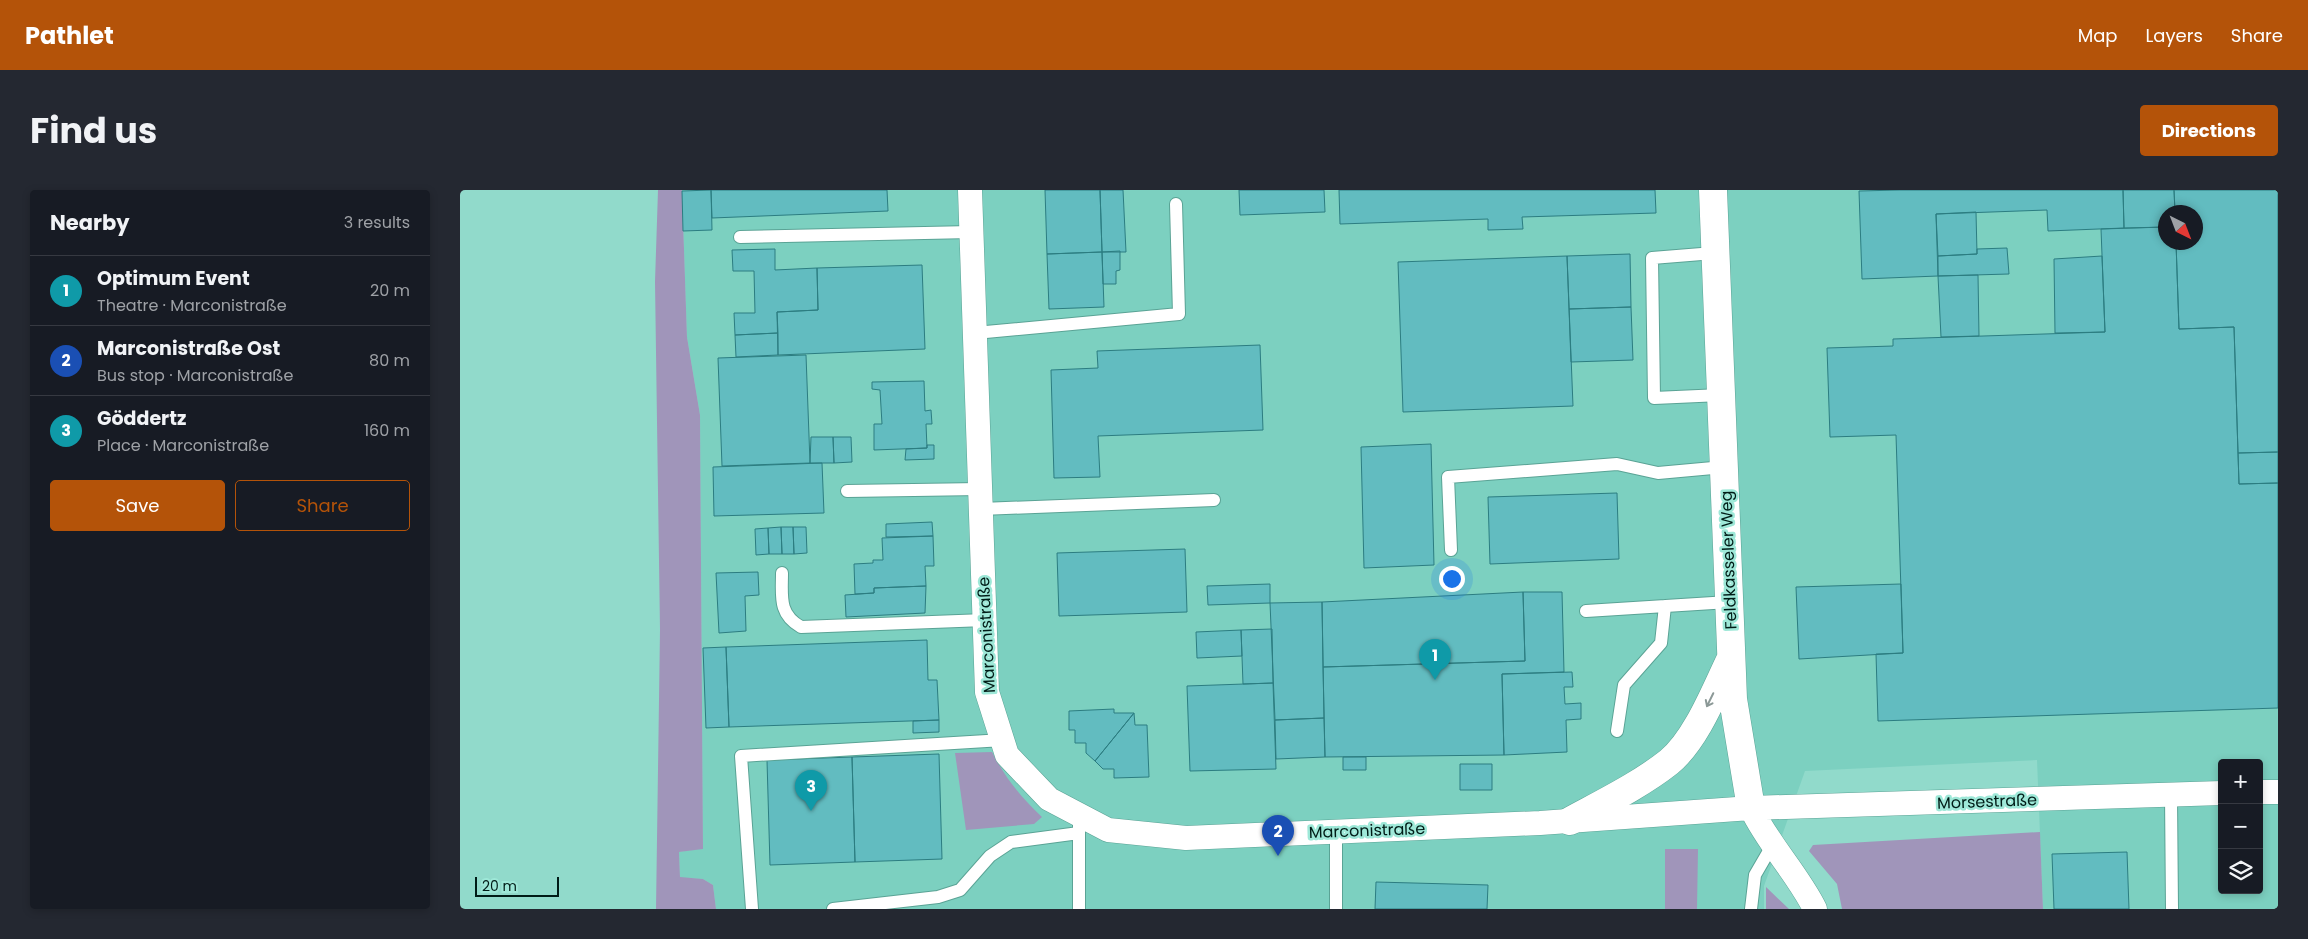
<!DOCTYPE html>
<html lang="en">
<head>
<meta charset="utf-8">
<style>
	body { margin:0; font-family:Poppins,sans-serif; background:#242831; color:#f1f3f6 }
	.controls { position:absolute; right:15px; bottom:15px; display:grid; overflow:hidden; border-radius:5px; box-shadow:0 2px 8px #0003 }
	.controls button { width:45px; height:45px; display:grid; place-items:center; padding:0; border:0; border-bottom:1px solid #363941; background:#171b24; color:#f1f3f6; font:25px sans-serif }
	.compass { position:absolute; left:1698px; top:15px; width:45px; height:45px; border-radius:50%; background:#171b24; box-shadow:0 2px 8px #0003; rotate:138deg }
	.scale { position:absolute; left:15px; bottom:12px; width:84px; box-sizing:border-box; padding-left:5px; border:2px solid #001c17; border-top:0; font-size:14px; line-height:18px; white-space:nowrap; color:#001c17; -webkit-text-stroke:4px #9ee8d8; paint-order:stroke }
	.you { position:absolute; left:991px; top:388px; width:18px; height:18px; margin:-12px; border:4px solid #fff; border-radius:50%; background:#1a73e8; box-shadow:0 0 0 8px #1a73e833 }
	.badge { display:grid; place-items:center; width:32px; height:32px; border-radius:50%; background:#b45309; color:#fff; font-size:16px; font-weight:700 }
	.pin { position:absolute; translate:-50% -41px; filter:drop-shadow(0 1px 2px #0008) }
	.pin::after { content:''; position:absolute; top:26px; width:18px; height:15px; background:inherit; clip-path:polygon(0 0,100% 0,50% 100%) }
	.list { margin:0; padding:0; list-style:none }
	h2 { display:flex; justify-content:space-between; align-items:center; height:65px; margin:0; padding:0 20px; font-size:21px }
	h2 small { font-size:16px; font-weight:400; color:#9ea1a6 }
	.list li { display:grid; grid-template-columns:32px 1fr auto; gap:15px; align-items:center; box-sizing:border-box; height:70px; padding:0 20px; border-top:1px solid #363941 }
	.list b { display:block; font-size:19px; white-space:nowrap }
	.list p { margin:0; font-size:16px; white-space:nowrap; color:#9ea1a6 }
	.list em { font-size:16px; font-style:normal; color:#9ea1a6 }
	.actions { display:flex; gap:10px; padding:15px 20px }
	.actions a { flex:1; padding:11px 0; border:1px solid #b45309; border-radius:5px; text-align:center; font-size:18px; color:#b45309 }
	.actions .main { background:#b45309; color:#fff }
	.icon { flex:none; width:28px; height:28px; fill:none; stroke:currentColor; stroke-width:2; stroke-linecap:round; stroke-linejoin:round }
	.map { position:relative; flex:none; width:1818px; height:719px; overflow:hidden; border-radius:5px }
	header { display:flex; align-items:center; gap:30px; box-sizing:border-box; height:70px; padding:0 25px; background:#b45309; color:#fff }
	header strong { font-size:24px }
	nav { display:flex; gap:28px; margin-inline-start:auto; font-size:18px }
	.intro { display:flex; align-items:center; justify-content:space-between; box-sizing:border-box; height:120px; padding:0 30px }
	h1 { margin:0; font-size:35px }
	.button { padding:12px 22px; border-radius:5px; background:#b45309; color:#fff; font-size:18px; font-weight:700 }
	main { display:flex; gap:30px; padding:0 30px }
	aside { flex:1; background:#171b24; border-radius:5px; box-shadow:0 2px 8px #0003 }
	.map>svg:first-child { display:block }
	.built { fill:#7cd0c0; fill-rule:evenodd }
	.green { fill:#a095ba }
	.building { fill:#62bcc0; stroke:#2c7d81 }
	.lines { fill:none; stroke-linecap:round; stroke-linejoin:round }
	.lane-casing { stroke:#5aa395; stroke-width:14 }
	.street-casing { stroke:#5aa395; stroke-width:25 }
	.secondary-casing { stroke:#5aa395; stroke-width:29 }
	.lane { stroke:#fff; stroke-width:12 }
	.street { stroke:#fff; stroke-width:24 }
	.secondary { stroke:#fff; stroke-width:28 }
	.oneway { stroke:#8c9997 }
	.labels { text-anchor:middle; stroke-width:5; stroke-linejoin:round; paint-order:stroke }
	.street-label { font-size:16px; fill:#001c17; stroke:#9ee8d8 }
</style>
</head>
<body>
<header>
<strong>Pathlet</strong>
<nav><a>Map</a><a>Layers</a><a>Share</a></nav>
</header>
<div class="intro"><h1>Find us</h1><a class="button">Directions</a></div>
<main>
<aside>
<h2>Nearby<small>3 results</small></h2>
<ul class="list">
<li><span class="badge" style="background:#0f9aa8">1</span><div><b>Optimum Event</b><p>Theatre · Marconistraße</p></div><em>20 m</em></li>
<li><span class="badge" style="background:#1a4fb4">2</span><div><b>Marconistraße Ost</b><p>Bus stop · Marconistraße</p></div><em>80 m</em></li>
<li><span class="badge" style="background:#0f9aa8">3</span><div><b>Göddertz</b><p>Place · Marconistraße</p></div><em>160 m</em></li>
</ul>
<div class="actions"><a class="main">Save</a><a>Share</a></div>
</aside>
<div class="map">
<svg width="1818" height="719" viewBox="0 0 1818 719">
	<rect width="100%" height="100%" fill="#91dacb"/>
	<path class="built" d="M222,0H1818V719H1583L1577,570L1345,581L1304,696V719H256L253,695L243,689L220,688L219,662L243,658L240,225L227,147ZM1706,22H1736V52H1706ZM1762,573H1799V700H1762Z"/>
	<path class="green" d="M198,0H222L227,147L240,225L243,659L219,662L220,687L243,689L253,695L256,719H196L200,440L195,92Z
		M532,562C546,589 560,606 582,627L574,634L506,640L495,563Z
		M1580,642L1583,719H1382L1377,694L1349,661L1353,655Z
		M1205,659H1238L1237,719H1205Z
		M1306,697L1329,719H1306Z"/>
	<path class="building" d="M251,0H427L428,21L252,28Z
		M251,0L252,40L223,41L222,1Z
		M585,0H640L642,62L587,64Z
		M640,0H663L666,62H642Z
		M779,0H864L865,22L780,25Z
		M879,0H1195L1196,23L1062,27L1063,39L1028,40V29L880,34Z
		M1439,0H1663L1664,38L1588,41L1587,20L1476,24L1478,86L1402,89L1399,1Z
		M1663,0H1714L1715,22H1706V37L1664,38Z
		M1714,0H1818V262L1778,263L1774,137L1719,139L1716,52H1736V22H1715Z
		M1516,22L1517,64L1478,66L1476,24Z
		M1706,37V52H1716L1719,139L1774,137L1779,294L1818,293V518L1418,531L1416,464L1443,463L1436,245L1370,247L1367,158L1433,156V149L1645,142L1641,39Z
		M1547,58L1549,84L1478,86V66L1517,64V59Z
		M315,59V80L357,78L358,120L317,122L318,143L275,145L274,123H295L294,81H273L272,60Z
		M660,61V80L656,81V94H643L642,62Z
		M642,62L644,117L589,119L587,64Z
		M1170,64L1171,117L1109,119L1107,66Z
		M1107,66L1113,216L943,222L938,72Z
		M1642,66L1645,142L1595,143L1594,69Z
		M462,75L465,159L318,165L317,122L358,120L357,78Z
		M1518,85L1519,146L1481,147L1478,86Z
		M1171,117L1173,170L1111,172L1109,119Z
		M318,143V165L276,167L275,145Z
		M800,155L803,240L638,246L640,287L594,288L591,180L638,178L637,161Z
		M346,165L350,273L262,276L258,168Z
		M464,191L465,221L471,220L472,234H466L467,258L414,260V234H422L420,200L412,199V192Z
		M351,247H373L374,273H350Z
		M373,247H391L392,272L374,273Z
		M971,254L974,375L904,378L901,257Z
		M467,255H474V269L445,270L446,259L467,258Z
		M1818,262V293L1779,294L1778,263Z
		M362,273L364,323L254,326L253,277Z
		M1157,303L1159,369L1030,374L1028,307Z
		M472,332L473,346L426,347V334Z
		M321,337L322,364H309L308,338Z
		M321,337H333L334,364H322Z
		M333,337H346L347,363L334,364Z
		M308,338L309,364L296,365L295,339Z
		M473,346L474,376H465L466,396L414,398V403L395,404L394,374L413,373V370H423L422,348Z
		M725,359L727,422L599,426L597,363Z
		M298,382L299,405L285,406L286,441L259,443L256,383Z
		M810,394V413L748,415L747,396Z
		M1441,394L1443,463L1339,469L1336,397Z
		M466,396L465,423L386,427L385,405L414,403V398Z
		M1063,402H1102L1104,482L1042,484L1044,565L865,567L863,477L1065,471Z
		M1063,402L1065,471L863,477L862,412Z
		M862,412L864,528L815,530L810,413Z
		M812,439L813,493L783,494L781,440Z
		M781,440L782,466L737,468L736,442Z
		M467,450L468,490H477L479,530L269,537L266,457Z
		M266,457L269,537L246,538L243,458Z
		M1112,482L1113,497H1104L1105,514L1121,513V529L1106,530L1107,562L1044,565L1042,484Z
		M813,493L816,579L730,581L727,496Z
		M654,519V523H674L635,571L626,563V553H615V540H609V521Z
		M674,523L675,535H687L689,587L654,588V579H643L635,571Z
		M864,528L865,567L816,569L815,530Z
		M479,530V542L453,543V531Z
		M479,564L482,669L395,672L392,567Z
		M392,567L395,672L310,675L307,570Z
		M883,567H906V580H883Z
		M1000,574H1032V600H1000Z
		M1667,662L1669,719H1594L1592,664Z
		M916,692L1028,695L1027,719H915Z"/>
	<g class="lines">
		<g class="lane-casing">
			<path id="lane" d="M280,47L511,42
				M1254,63L1192,68L1194,208L1261,205
				M515,143L719,124L716,14
				M387,301L520,299
				M521,319L754,310
				M991,360L988,287L1157,274L1198,283L1264,277
				M322,383C322,406 318,424 341,437L525,430
				M1126,421L1269,412
				M1157,541L1164,495L1201,453L1205,416
				M1711,605L1712,719
				M292,719L281,566L543,550
				M373,719L478,707L500,700L530,666L551,652L619,643
				M619,719V635
				M876,719V642
				M1291,719L1295,685L1313,654"/>
		</g>
		<g class="street-casing">
			<path id="street" d="M510,0L527,502L547,565L589,609L648,640L726,648L1080,633L1291,618L1762,603
				M1799,602H1818
				M1291,618C1308,654 1337,683 1355,719"/>
		</g>
		<g class="secondary-casing">
			<path id="secondary" d="M1253,0L1273,509L1291,618
				M1110,631C1143,613 1180,595 1209,572C1236,550 1255,501 1270,470"/>
		</g>
		<use href="#lane" class="lane"/>
		<use href="#street" class="street"/>
		<use href="#secondary" class="secondary"/>
	</g>
	<defs><path id="oneway-shaft" d="M-6 0H5M1.5-3L5.5 0L1.5 3" fill="none" stroke-width="1.6" stroke-linecap="round" stroke-linejoin="round" transform="scale(1.25)"/></defs>
	<use class="oneway" href="#oneway-shaft" transform="translate(1250 510) rotate(116)"/>
	<g class="labels">
		<g class="street-label">
			<text transform="translate(1268 370) rotate(-92)" y="6">Feldkasseler Weg</text>
			<text transform="translate(526 445) rotate(-93)" y="6">Marconistraße</text>
			<text transform="translate(1527 611) rotate(-2)" y="6">Morsestraße</text>
			<text transform="translate(907 640) rotate(-2)" y="6">Marconistraße</text>
		</g>
	</g>
</svg>
<div class="controls">
<button>+</button>
<button>−</button>
<button><svg class="icon" aria-label="layers" viewBox="0 0 24 24"><path d="M12 4l9 5-9 5-9-5zM3 14l9 5 9-5"/></svg></button>
</div>
<svg class="compass" viewBox="-18 -18 36 36"><path d="M0-13l5 13h-10z" fill="#e53935"/><path d="M0 13l5-13h-10z" fill="#9ea1a6"/></svg>
<div class="scale">20 m</div>
<div class="you"></div>
<div class="pin badge" style="left:975px;top:490px;background:#0f9aa8">1</div>
<div class="pin badge" style="left:818px;top:666px;background:#1a4fb4">2</div>
<div class="pin badge" style="left:351px;top:621px;background:#0f9aa8">3</div>
</div>
</main>
</body>
</html>
